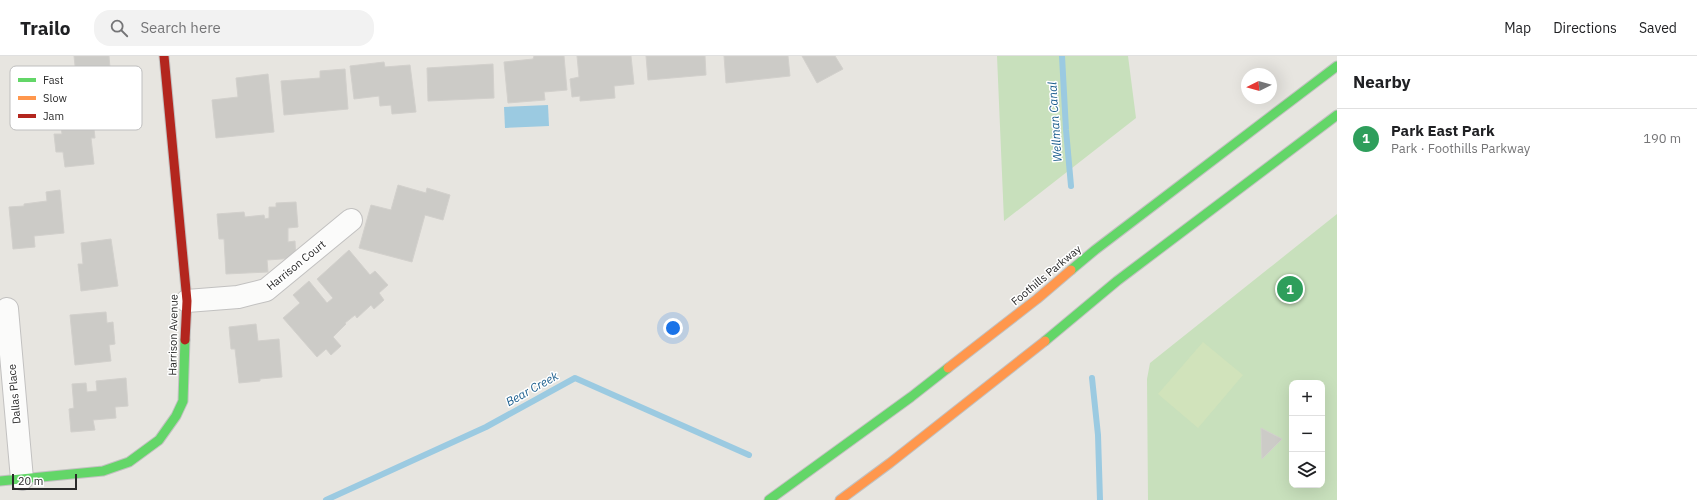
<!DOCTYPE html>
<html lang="en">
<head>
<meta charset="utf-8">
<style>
	body { margin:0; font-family:"IBM Plex Sans",sans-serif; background:#f2f2f2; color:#202124 }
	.controls { position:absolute; right:12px; bottom:12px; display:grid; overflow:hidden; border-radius:8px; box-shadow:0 4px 16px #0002 }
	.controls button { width:36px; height:36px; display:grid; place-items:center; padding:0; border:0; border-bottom:1px solid #e0e0e0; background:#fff; color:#202124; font:20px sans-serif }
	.compass { position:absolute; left:1241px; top:12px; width:36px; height:36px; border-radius:50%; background:#fff; box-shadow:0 4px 16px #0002; rotate:265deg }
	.scale { position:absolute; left:12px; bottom:10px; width:65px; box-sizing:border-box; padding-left:4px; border:2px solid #2a2a2a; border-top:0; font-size:11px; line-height:14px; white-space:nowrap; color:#2a2a2a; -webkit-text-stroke:3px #fff; paint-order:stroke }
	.you { position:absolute; left:673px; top:272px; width:14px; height:14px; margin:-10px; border:3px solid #fff; border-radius:50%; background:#1a73e8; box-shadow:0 0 0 6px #1a73e833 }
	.badge { display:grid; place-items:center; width:26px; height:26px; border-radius:50%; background:#6c6b6a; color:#fff; font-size:13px; font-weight:700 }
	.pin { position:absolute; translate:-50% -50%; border:2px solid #fff; box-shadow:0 1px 4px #0006 }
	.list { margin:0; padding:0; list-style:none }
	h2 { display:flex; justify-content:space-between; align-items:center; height:52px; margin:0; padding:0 16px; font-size:17px }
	h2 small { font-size:13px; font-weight:400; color:#757577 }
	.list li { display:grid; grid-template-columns:26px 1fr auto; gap:12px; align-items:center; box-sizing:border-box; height:60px; padding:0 16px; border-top:1px solid #e0e0e0 }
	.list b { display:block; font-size:15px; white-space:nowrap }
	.list p { margin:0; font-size:13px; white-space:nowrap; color:#757577 }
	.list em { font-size:13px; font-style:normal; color:#757577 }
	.icon { flex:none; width:22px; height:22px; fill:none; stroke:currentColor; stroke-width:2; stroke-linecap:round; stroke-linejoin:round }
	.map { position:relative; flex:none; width:1337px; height:444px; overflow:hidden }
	header { display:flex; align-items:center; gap:24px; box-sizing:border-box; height:56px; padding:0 20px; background:#fff; border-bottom:1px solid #e0e0e0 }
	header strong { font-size:19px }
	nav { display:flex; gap:22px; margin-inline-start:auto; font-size:14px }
	.search { width:280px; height:36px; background:#f2f2f2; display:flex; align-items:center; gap:10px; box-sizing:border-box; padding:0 14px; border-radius:16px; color:#757577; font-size:15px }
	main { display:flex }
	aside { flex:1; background:#fff }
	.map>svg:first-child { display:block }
	.green { fill:#c8e0bc; fill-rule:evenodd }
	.pitch { fill:#d1e3bb }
	.water { fill:#9bcae1 }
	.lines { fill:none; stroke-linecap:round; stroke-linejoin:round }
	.stream { stroke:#9bcae1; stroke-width:6 }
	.building { fill:#cccbc7; stroke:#d2d0cc }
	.street-casing { stroke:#c2c1c0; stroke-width:24 }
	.fast-casing { stroke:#c2c1c0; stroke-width:11 }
	.slow-casing { stroke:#c2c1c0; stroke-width:11 }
	.jam-casing { stroke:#c2c1c0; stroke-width:11 }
	.street { stroke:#fbfbfa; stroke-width:22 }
	.fast { stroke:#63d668; stroke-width:9 }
	.slow { stroke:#ff974d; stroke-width:9 }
	.jam { stroke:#b3261e; stroke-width:9 }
	.labels { text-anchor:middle; stroke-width:3; stroke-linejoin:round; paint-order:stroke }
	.street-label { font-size:11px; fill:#2a2a2a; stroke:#fff }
	.water-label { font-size:12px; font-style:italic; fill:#1b5d8d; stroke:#fff }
	.key { fill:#fff; stroke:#bfbfbf; stroke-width:1 }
	.key-label { font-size:11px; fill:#2a2a2a }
</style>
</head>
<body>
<header>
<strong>Trailo</strong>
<div class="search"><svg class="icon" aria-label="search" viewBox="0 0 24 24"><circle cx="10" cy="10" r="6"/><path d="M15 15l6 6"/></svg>Search here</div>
<nav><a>Map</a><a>Directions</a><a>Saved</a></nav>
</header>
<main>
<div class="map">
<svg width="1337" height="444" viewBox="0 0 1337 444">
	<rect width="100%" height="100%" fill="#e7e5e0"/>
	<path class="green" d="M997,0H1128L1136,62L1004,165Z
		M1337,158V444H1148L1147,323L1150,307ZM1292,327H1322V429H1292Z"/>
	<path class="pitch" d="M1203,286L1243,319L1198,372L1158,338Z"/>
	<path class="water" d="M548,49L549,70L505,72L504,51Z"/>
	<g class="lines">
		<path class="stream" d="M1062,0L1066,74L1071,130
			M1092,322L1098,379L1100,444
			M326,444L486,371L575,322L749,399"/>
	</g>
	<path class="building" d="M74,0H109L112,35L78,39Z
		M534,0H564L567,34L544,36L545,44L508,47L504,6L533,3Z
		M577,0H631L634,28L614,30L615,42L580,45V40L572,41L570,23L579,21Z
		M646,0H705L706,19L648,24Z
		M724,0H788L790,20L726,27Z
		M802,0H835L843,13L817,27Z
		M384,6L385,11L410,9L416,56L392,58L391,49L380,50L379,40L354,43L350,10Z
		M493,8L494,42L428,45L427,12Z
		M345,13L348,53L284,59L281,25L320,22V15Z
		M268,18L274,76L216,82L212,44L238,41L236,22Z
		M92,53L95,82H91L94,108L65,111L63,96H56L54,78H62L59,56Z
		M398,129L426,137L427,132L450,139L443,164L425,159L412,206L359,192L371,149L391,154Z
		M60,134L64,177L34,180L35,191L13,193L9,151L24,150V148L47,145L46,136Z
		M296,146L298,171L288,172V186L295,185L296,202L267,204L268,216L226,218L224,183H219L217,158L244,156L245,161L264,159L265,163L269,162V151H276V147Z
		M111,183L118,230L81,235L78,208H83L81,187Z
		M349,194L370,219L375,215L388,229L379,237L384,244L374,253L371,249L357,262L355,259L345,267L346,268L333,281L341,290L331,299L326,293L317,301L283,262L300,247L293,239L309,225L327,247L333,242L317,223Z
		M106,256L107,267L113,266L115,288L109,289L111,305L75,309L70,259Z
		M256,268L258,285L279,283L282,321L260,323V325L239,327L235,293H231L229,271Z
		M126,322L128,350L115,351L116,362L93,364L95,374L71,376L69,353L74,352L72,328L86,327L87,336L97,335L96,325Z
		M1261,372L1282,383L1262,403Z"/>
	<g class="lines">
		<g class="street-casing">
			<path id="street" d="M187,245L238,241L266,234L351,164
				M7,253L22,423"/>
		</g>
		<g class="fast-casing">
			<path id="fast" d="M1071,214L1095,194L1337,10
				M1045,285L1117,225L1337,59
				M0,425L103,415L129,406L159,384L176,360L183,345L185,284
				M769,444L911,341L948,312"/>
		</g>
		<g class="slow-casing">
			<path id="slow" d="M948,312L1037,243L1071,214
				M840,444L890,407L1045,285"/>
		</g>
		<g class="jam-casing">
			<path id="jam" d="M164,0L187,245L185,284"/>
		</g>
		<use href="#street" class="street"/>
		<use href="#fast" class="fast"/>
		<use href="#slow" class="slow"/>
		<use href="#jam" class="jam"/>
	</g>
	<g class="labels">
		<g class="street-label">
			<text transform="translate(296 209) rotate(-39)" y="4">Harrison Court</text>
			<text transform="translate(1046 219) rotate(-40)" y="4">Foothills Parkway</text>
			<text transform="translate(173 279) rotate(-89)" y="4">Harrison Avenue</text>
			<text transform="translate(14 338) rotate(-95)" y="4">Dallas Place</text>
		</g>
		<g class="water-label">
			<text transform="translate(1055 66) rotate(-94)" y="4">Wellman Canal</text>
			<text transform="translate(532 333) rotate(-29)" y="4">Bear Creek</text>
		</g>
	</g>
	<rect x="10" y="10" width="132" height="64" rx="6" class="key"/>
	<rect x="18" y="22" width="18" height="4" fill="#63d668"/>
	<rect x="18" y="40" width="18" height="4" fill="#ff974d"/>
	<rect x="18" y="58" width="18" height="4" fill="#b3261e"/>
	<g class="key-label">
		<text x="43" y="28">Fast</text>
		<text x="43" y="46">Slow</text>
		<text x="43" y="64">Jam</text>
	</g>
</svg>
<div class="controls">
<button>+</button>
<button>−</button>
<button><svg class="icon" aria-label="layers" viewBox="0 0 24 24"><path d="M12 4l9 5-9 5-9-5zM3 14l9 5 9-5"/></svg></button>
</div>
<svg class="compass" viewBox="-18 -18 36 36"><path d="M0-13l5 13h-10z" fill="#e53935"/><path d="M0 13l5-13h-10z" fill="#757577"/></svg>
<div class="scale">20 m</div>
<div class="you"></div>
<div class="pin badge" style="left:1290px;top:233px;background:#2e9e5b">1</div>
</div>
<aside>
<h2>Nearby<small></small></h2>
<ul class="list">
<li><span class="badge" style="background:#2e9e5b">1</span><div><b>Park East Park</b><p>Park · Foothills Parkway</p></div><em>190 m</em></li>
</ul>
</aside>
</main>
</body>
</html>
